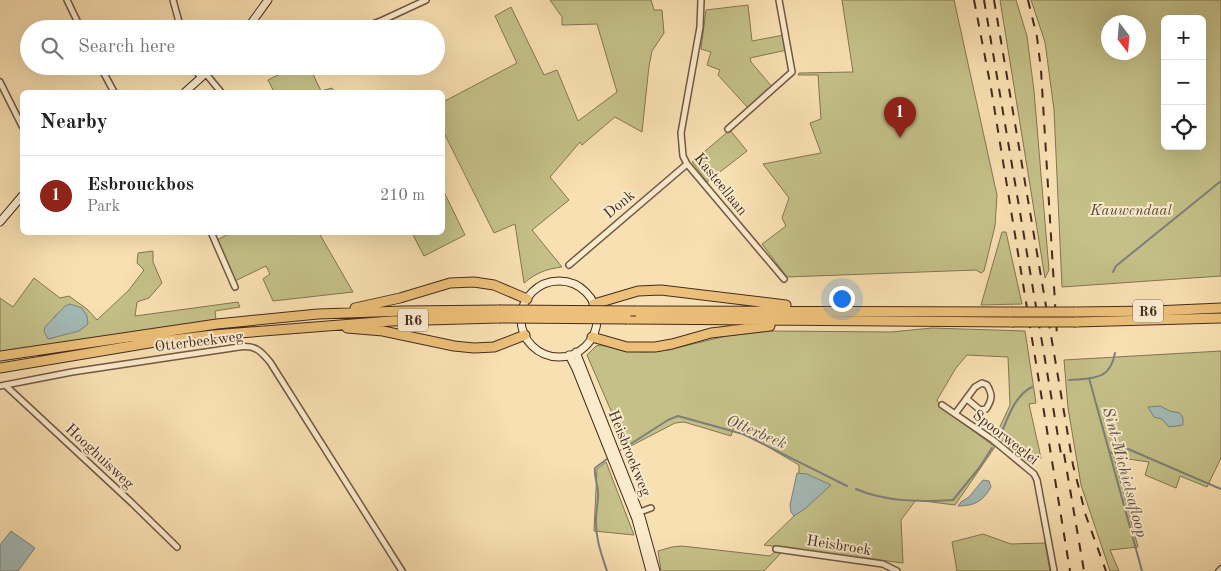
<!DOCTYPE html>
<html lang="en">
<head>
<meta charset="utf-8">
<style>
	body { margin:0; font-family:"Old Standard TT",serif; background:#f2f2f2; color:#222 }
	.controls { position:absolute; right:15px; top:15px; display:grid; overflow:hidden; border-radius:8px; box-shadow:0 5px 20px #0002 }
	.controls button { width:45px; height:45px; display:grid; place-items:center; padding:0; border:0; border-bottom:1px solid #e0e0e0; background:#fff; color:#222; font:25px sans-serif }
	.compass { position:absolute; left:1101px; top:15px; width:45px; height:45px; border-radius:50%; background:#fff; box-shadow:0 5px 20px #0002; rotate:164deg }
	.you { position:absolute; left:841px; top:298px; width:18px; height:18px; margin:-12px; border:4px solid #fff; border-radius:50%; background:#1a73e8; box-shadow:0 0 0 8px #1a73e833 }
	.badge { display:grid; place-items:center; width:32px; height:32px; border-radius:50%; background:#8f2418; color:#fff; font-size:16px; font-weight:700 }
	.pin { position:absolute; translate:-50% -41px; filter:drop-shadow(0 1px 2px #0008) }
	.pin::after { content:''; position:absolute; top:26px; width:18px; height:15px; background:inherit; clip-path:polygon(0 0,100% 0,50% 100%) }
	.list { margin:0; padding:0; list-style:none }
	h2 { display:flex; justify-content:space-between; align-items:center; height:65px; margin:0; padding:0 20px; font-size:21px }
	h2 small { font-size:16px; font-weight:400; color:#767676 }
	.list li { display:grid; grid-template-columns:32px 1fr auto; gap:15px; align-items:center; box-sizing:border-box; height:80px; padding:0 20px; border-top:1px solid #e0e0e0 }
	.list b { display:block; font-size:19px; white-space:nowrap }
	.list p { margin:0; font-size:16px; white-space:nowrap; color:#767676 }
	.list em { font-size:16px; font-style:normal; color:#767676 }
	.icon { flex:none; width:28px; height:28px; fill:none; stroke:currentColor; stroke-width:2; stroke-linecap:round; stroke-linejoin:round }
	.map { position:relative; flex:none; width:1221px; height:571px; overflow:hidden }
	.search { position:absolute; background:#fff; box-shadow:0 5px 20px #0002; left:20px; top:20px; width:425px; height:55px; display:flex; align-items:center; gap:12px; box-sizing:border-box; padding:0 18px; border-radius:28px; color:#767676; font-size:19px }
	.panel { position:absolute; background:#fff; box-shadow:0 5px 20px #0002; left:20px; top:90px; width:425px; height:145px; border-radius:8px }
	.map>svg:first-child { display:block }
	.green { fill:#c4c088; stroke:#847554; fill-rule:evenodd }
	.water { fill:#a3bab7; stroke:#7d807b }
	.lines { fill:none; stroke-linecap:round; stroke-linejoin:round }
	.stream { stroke:#7d807b; stroke-width:2 }
	.street-casing { stroke:#725844; stroke-width:8 }
	.secondary-casing { stroke:#452a20; stroke-width:9 }
	.highway-casing { stroke:#452a20; stroke-width:11 }
	.street { stroke:#fbebcd; stroke-width:5 }
	.secondary { stroke:#fbebcd; stroke-width:7 }
	.highway { stroke:#ecc079; stroke-width:9 }
	.rail { stroke:#452a20; stroke-width:2; stroke-dasharray:9 9; stroke-linecap:butt }
	.highway-bridge-casing { stroke:#452a20; stroke-width:11; stroke-linecap:butt }
	.highway-bridge { stroke:#ecc079; stroke-width:9 }
	.labels { text-anchor:middle; stroke-width:4; stroke-linejoin:round; paint-order:stroke }
	.shield { fill:#fbebcd; stroke:#7c6454; stroke-width:1 }
	.shield-label { font-size:14px; font-weight:bold; fill:#452a20 }
	.street-label { font-size:15px; fill:#452a20; stroke:#fbebcd }
	.park-label { font-size:15px; font-style:italic; fill:#5e4835; stroke:#fbebcd }
	.water-label { font-size:16px; font-style:italic; fill:#5c4e46; stroke:#fbebcd }
</style>
</head>
<body>
<div class="map">
<svg width="1221" height="571" viewBox="0 0 1221 571">
	<rect width="100%" height="100%" fill="#f9e0b2"/>
	<filter id="stains"><feTurbulence type="fractalNoise" baseFrequency=".004" numOctaves="4"/><feColorMatrix values="0 0 0 0 .2 0 0 0 0 .09 0 0 0 0 .02 0 0 0 .5 -.17"/></filter>
	<radialGradient id="worn" r=".72"><stop offset=".6" stop-color="#630" stop-opacity="0"/><stop offset="1" stop-color="#630" stop-opacity=".3"/></radialGradient>
	<path class="green" d="M550,0H651L654,10H662L664,33L652,51L649,66L642,132L615,117L582,145L580,142L550,177L569,200L532,230L562,267C546,269 536,273 524,283L515,224L494,233L443,131V102L517,63L495,16L511,7L544,75L557,70L578,121L617,92L597,24L562,25V17Z
		M842,0H954L997,195L995,226L984,271L981,273L976,270L787,277L762,244L786,226L782,218L789,198L763,164L821,153L810,123L821,119L818,75H798L799,73L853,72Z
		M1000,0H1016L1027,36L1034,91L1049,270L1045,278Z
		M1031,0H1221V276L1062,287L1054,110L1045,42ZM1165,19H1202V146H1165ZM1108,22H1138V52H1108Z
		M748,5L752,41L784,35L787,50L750,58L751,62L773,88L749,109L718,75L720,70L707,65L711,52L701,49L706,10Z
		M296,66H309L321,91L332,88L334,92H274L268,80Z
		M730,130L747,151L707,182L692,162Z
		M443,190L465,235L424,256L412,233L442,232Z
		M1002,232H1006L1022,304L981,305Z
		M231,233H319L353,292L273,301L263,279L270,274L266,266L235,281L217,240Z
		M153,251V262L162,283L149,298L137,302L135,316L238,302L240,307L215,311L216,320L0,352V298L13,307L34,278L60,298L69,296L87,309L97,320L129,290L144,270L137,263L138,253ZM70,304L58,336L49,339L54,317Z
		M932,328L1025,331L1036,403L1029,404L1041,458L1027,462L996,435L1010,405L1008,357L967,355L956,368L937,400L942,408L995,447L955,505L916,500L901,520L903,563L764,545L823,488L799,475V465L734,427L731,436L684,422L675,423L627,448L587,355L596,346L601,345L626,351L646,352L668,350L726,336L770,331L891,332Z
		M1221,351V458L1207,487L1180,476L1176,488L1145,475L1149,462L1114,457L1138,547L1110,550L1119,571H1110L1081,485L1068,408L1064,360Z
		M606,462L634,535L594,531L597,469Z
		M983,534L1011,544L1045,543L1050,571H957L952,542Z
		M682,546L770,556L777,550L783,551L764,571H661L658,551L672,547Z"/>
	<path class="water" d="M70,304L82,308L87,316L88,324L79,331L48,339L44,331L45,327L65,306Z
		M1160,406L1170,411L1180,413L1183,418V425L1169,427L1162,419L1154,417L1148,407Z
		M797,473L807,474L831,485L806,508L794,516L791,512L790,505Z
		M983,480L989,481L991,487C983,501 975,506 958,506L961,502L969,497Z
		M11,531L35,548L18,571H0V545Z"/>
	<g class="lines">
		<path class="stream" d="M1113,272L1116,266L1221,181
			M1089,378L1142,571
			M1069,380C1093,378 1110,381 1115,353
			M1000,436C1008,418 1014,396 1032,387
			M629,445L668,420L678,416L743,434L847,486
			M621,450L625,447
			M1109,452L1118,455L1128,449L1221,489
			M607,459L595,468C594,476 597,482 598,491C599,500 596,509 596,518C595,537 601,553 607,571
			M856,489C886,502 921,502 953,500L979,468L992,448"/>
		<g class="street-casing">
			<path id="street" d="M67,0L81,29
				M173,0L181,29
				M701,0L700,27L681,133L683,156L687,164L784,279
				M360,29L383,20L426,0
				M100,66L114,92
				M193,66L201,78
				M206,74L221,92
				M0,82L22,126
				M728,129L792,72L779,0
				M211,232L235,287
				M569,265L687,164
				M5,385L132,503L177,547
				M0,386L72,372L239,347C255,345 260,350 270,362L402,571
				M942,405L993,440L1034,474L1037,480L1054,571
				M955,414L975,387L982,383L987,385C993,395 992,400 986,409L980,410L967,399
				M637,513L651,508
				M776,549L883,564L897,571
				M1219,571L1221,569"/>
		</g>
		<g class="secondary-casing">
			<path id="secondary" d="M247,29L268,0
				M185,92L214,66
				M0,222L22,196
				M521 319a38 38 0 1 1 76 0a38 38 0 1 1-76 0Z
				M576,352L641,517L656,571
				M569,355L576,369L636,519L650,571"/>
		</g>
		<g class="highway-casing">
			<path id="highway" d="M594,304L638,291L661,290L786,305
				M355,308L400,298L450,283L474,282L494,285L527,299
				M636,311L1011,312
				M1075,312L1154,311L1221,308
				M627,319L1012,322
				M1076,322L1221,318
				M347,328L383,331L454,346L474,348L494,347L525,335
				M592,337L627,347H655L672,344L711,333L770,326
				M0,356L217,324L318,314L404,311L499,310
				M0,368L155,342L213,335L391,321L499,318"/>
		</g>
		<use href="#street" class="street"/>
		<use href="#secondary" class="secondary"/>
		<use href="#highway" class="highway"/>
		<path class="rail" d="M974,0L991,88L1070,571
			M984,0L1062,460
			M994,0L1073,465L1086,516L1106,571
			M1028,0L1037,37L1041,70L1057,336
			M1064,454L1084,571"/>
		<g class="highway-bridge-casing">
			<path id="highway-bridge" d="M499,310L636,311
				M1011,312H1075
				M499,318L627,319
				M1012,322H1076"/>
		</g>
		<use href="#highway-bridge" class="highway-bridge"/>
	</g>
	<g class="labels">
		<g class="shield">
			<rect x="1133" y="299.5" width="30" height="23" rx="4"/>
			<rect x="398" y="308.5" width="30" height="23" rx="4"/>
		</g>
		<g class="shield-label">
			<text x="1148" y="316">R6</text>
			<text x="413" y="325">R6</text>
		</g>
		<g class="street-label">
			<text transform="translate(721 184) rotate(51)" y="5">Kasteellaan</text>
			<text transform="translate(619 204) rotate(-40)" y="5">Donk</text>
			<text transform="translate(199 341) rotate(-7)" y="5">Otterbeekweg</text>
			<text transform="translate(1006 437) rotate(38)" y="5">Spoorweglei</text>
			<text transform="translate(630 453) rotate(68)" y="5">Heisbroekweg</text>
			<text transform="translate(100 456) rotate(43)" y="5">Hooghuisweg</text>
			<text transform="translate(839 545) rotate(9)" y="5">Heisbroek</text>
		</g>
		<g class="park-label">
			<text x="1131" y="215">Kauwendaal</text>
		</g>
		<g class="water-label">
			<text transform="translate(757 431) rotate(23)" y="6">Otterbeek</text>
			<text transform="translate(1126 472) rotate(75)" y="6">Sint-Michielsafloop</text>
		</g>
	</g>
	<rect width="100%" height="100%" filter="url(#stains)"/>
	<rect width="100%" height="100%" fill="url(#worn)"/>
</svg>
<div class="controls">
<button>+</button>
<button>−</button>
<button><svg class="icon" aria-label="locate" viewBox="0 0 24 24"><circle cx="12" cy="12" r="6"/><path d="M12 2v4M12 18v4M2 12h4M18 12h4"/></svg></button>
</div>
<svg class="compass" viewBox="-18 -18 36 36"><path d="M0-13l5 13h-10z" fill="#e53935"/><path d="M0 13l5-13h-10z" fill="#767676"/></svg>
<div class="you"></div>
<div class="pin badge" style="left:900px;top:138px">1</div>
<div class="search"><svg class="icon" aria-label="search" viewBox="0 0 24 24"><circle cx="10" cy="10" r="6"/><path d="M15 15l6 6"/></svg>Search here</div>
<section class="panel">
<h2>Nearby<small></small></h2>
<ul class="list">
<li><span class="badge">1</span><div><b>Esbrouckbos</b><p>Park</p></div><em>210 m</em></li>
</ul>
</section>
</div>
</body>
</html>
